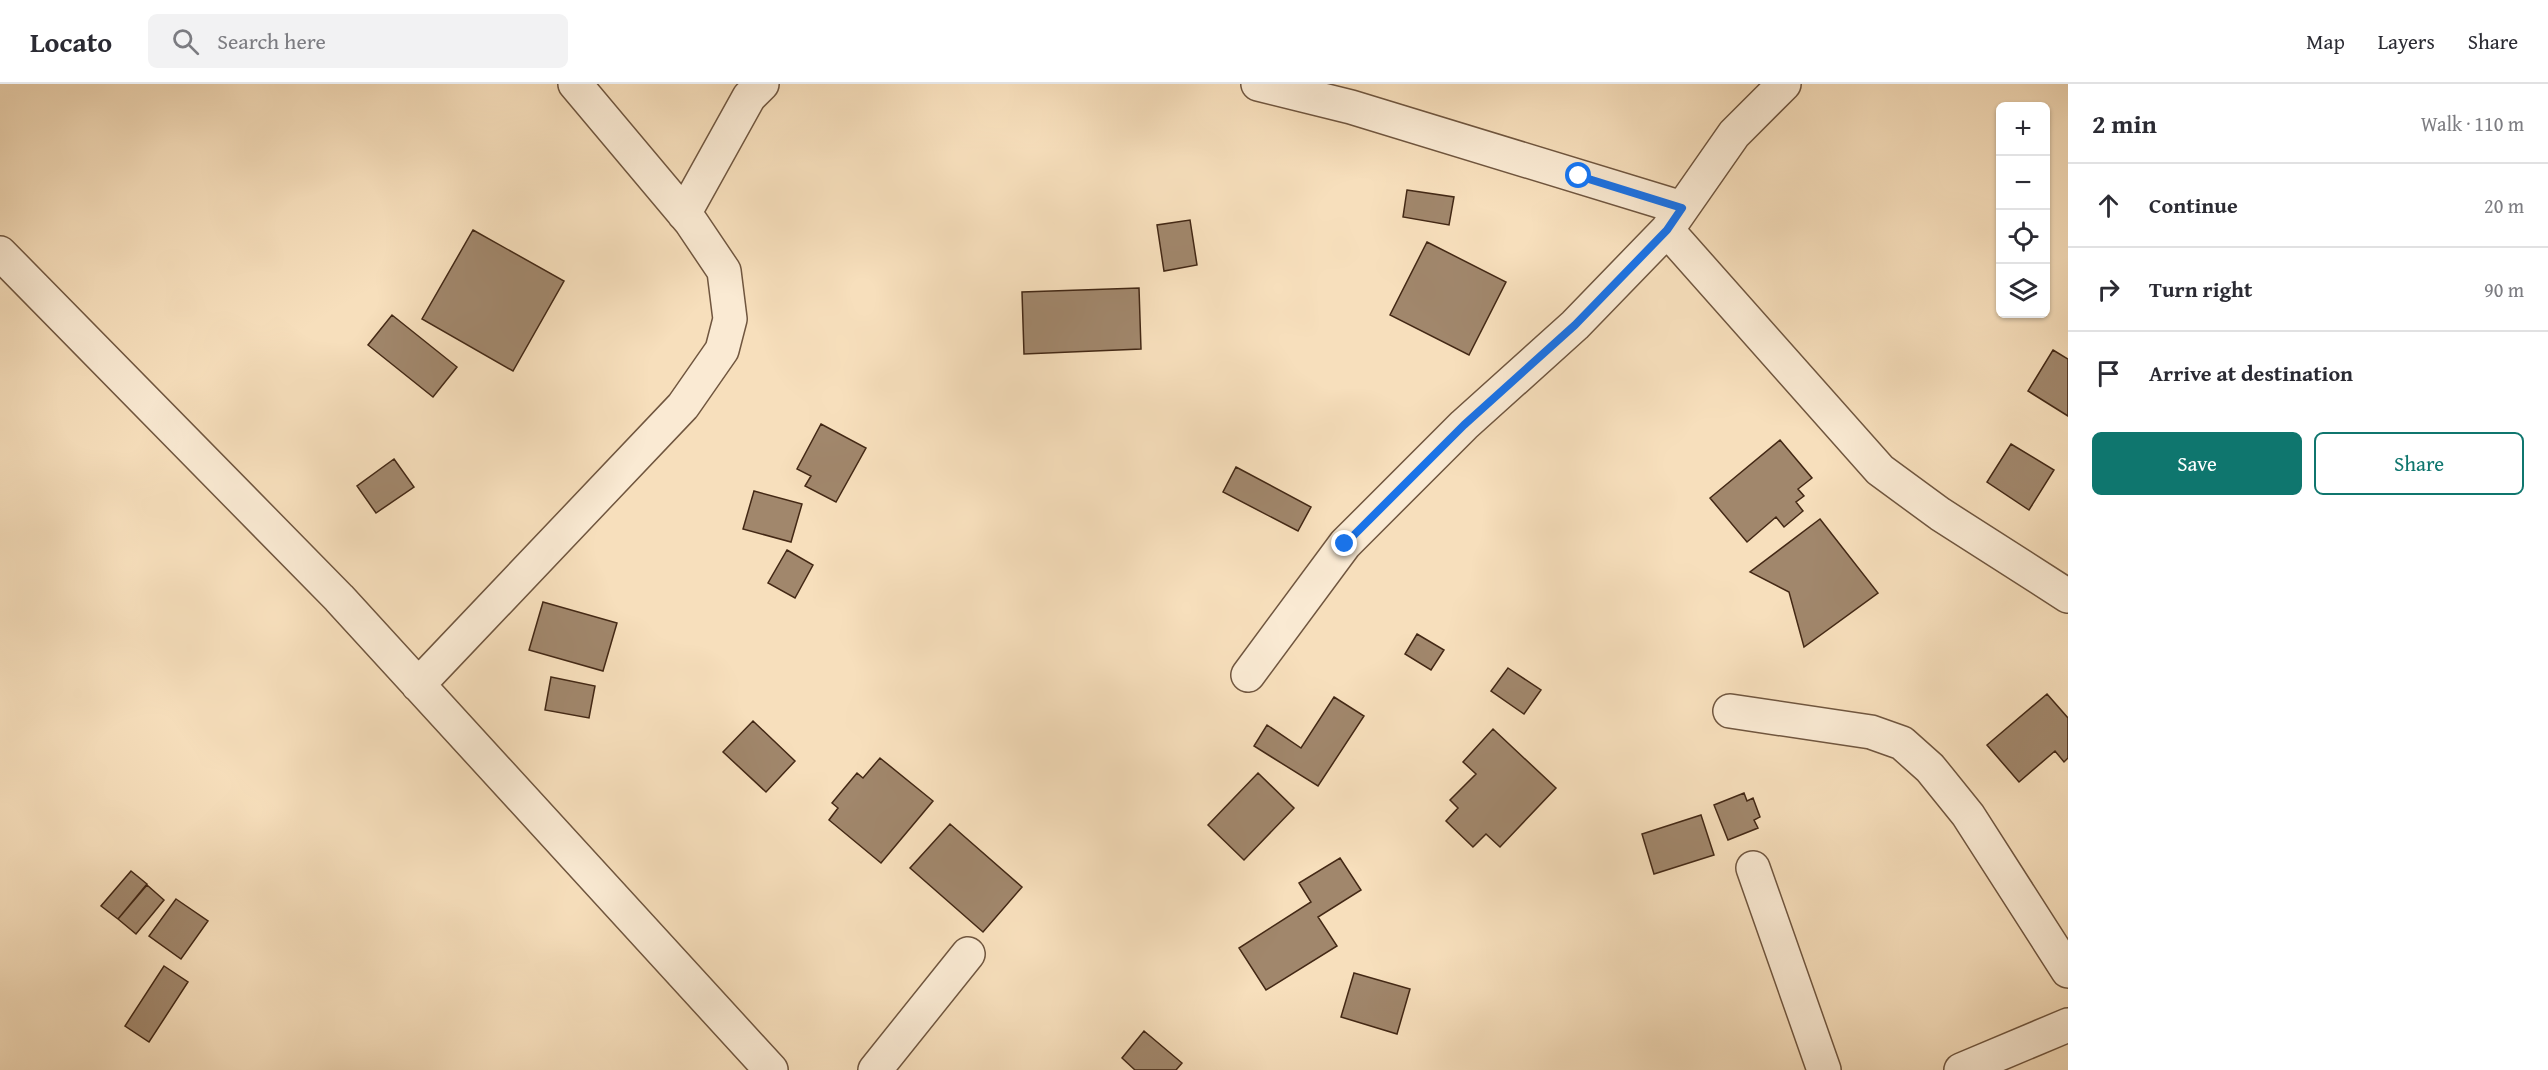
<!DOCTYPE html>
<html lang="en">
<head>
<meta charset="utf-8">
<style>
	body { margin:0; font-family:"Gentium Book Plus",serif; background:#f2f2f3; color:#2b2b33 }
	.controls { position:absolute; right:18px; top:18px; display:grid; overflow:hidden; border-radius:9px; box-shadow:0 2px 4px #0004 }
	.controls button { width:54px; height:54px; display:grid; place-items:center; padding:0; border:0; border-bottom:2px solid #e1e1e2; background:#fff; color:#2b2b33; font:30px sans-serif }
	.stop { position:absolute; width:18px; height:18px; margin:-14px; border:4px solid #1a73e8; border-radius:50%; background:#fff }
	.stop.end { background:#1a73e8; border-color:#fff; box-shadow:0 2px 6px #0008 }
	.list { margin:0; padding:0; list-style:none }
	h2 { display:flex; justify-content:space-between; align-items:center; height:78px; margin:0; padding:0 24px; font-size:26px }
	h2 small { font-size:20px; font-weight:400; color:#7c7c81 }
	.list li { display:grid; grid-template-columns:39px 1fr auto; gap:18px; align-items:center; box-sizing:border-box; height:84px; padding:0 24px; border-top:2px solid #e1e1e2 }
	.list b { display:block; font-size:22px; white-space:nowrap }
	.list em { font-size:20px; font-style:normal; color:#7c7c81 }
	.actions { display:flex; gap:12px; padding:18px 24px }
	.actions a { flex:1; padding:14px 0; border:2px solid #0f766e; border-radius:9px; text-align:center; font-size:21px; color:#0f766e }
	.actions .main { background:#0f766e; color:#fff }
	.icon { flex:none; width:33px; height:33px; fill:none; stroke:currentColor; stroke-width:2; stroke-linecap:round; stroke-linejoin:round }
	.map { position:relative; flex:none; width:2068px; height:986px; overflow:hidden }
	header { display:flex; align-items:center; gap:36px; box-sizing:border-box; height:84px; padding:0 30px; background:#fff; border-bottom:2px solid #e1e1e2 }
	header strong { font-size:28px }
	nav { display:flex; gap:33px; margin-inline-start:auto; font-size:21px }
	.search { width:420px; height:54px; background:#f2f2f3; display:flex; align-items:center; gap:15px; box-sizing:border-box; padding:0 21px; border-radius:9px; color:#7c7c81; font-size:22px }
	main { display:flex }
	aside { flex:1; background:#fff }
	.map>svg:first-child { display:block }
	.building { fill:#a1876c; stroke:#432815; stroke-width:1.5 }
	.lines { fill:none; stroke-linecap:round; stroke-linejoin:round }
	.minor-casing { stroke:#70563f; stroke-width:36 }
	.minor { stroke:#faead3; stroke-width:33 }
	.route { stroke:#1a73e8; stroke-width:8 }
</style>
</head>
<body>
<header>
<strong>Locato</strong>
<div class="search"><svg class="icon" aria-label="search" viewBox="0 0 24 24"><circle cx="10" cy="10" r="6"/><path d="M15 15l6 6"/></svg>Search here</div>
<nav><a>Map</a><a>Layers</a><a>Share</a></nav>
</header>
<main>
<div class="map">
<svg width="2068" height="986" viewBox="0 0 2068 986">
	<rect width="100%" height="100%" fill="#f7dfbc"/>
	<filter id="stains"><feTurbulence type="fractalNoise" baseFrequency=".00333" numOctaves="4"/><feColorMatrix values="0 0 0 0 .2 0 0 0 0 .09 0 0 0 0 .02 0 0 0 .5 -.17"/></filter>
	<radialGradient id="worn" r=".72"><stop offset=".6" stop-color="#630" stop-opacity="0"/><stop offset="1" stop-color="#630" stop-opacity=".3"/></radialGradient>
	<path class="building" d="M1407,106L1454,113L1449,141L1403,133Z
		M1190,136L1197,181L1164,187L1157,141Z
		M473,146L564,197L513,287L422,235Z
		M1427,158L1506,198L1469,271L1390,231Z
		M1139,204L1141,265L1024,270L1022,208Z
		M392,231L457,283L433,313L368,261Z
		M2053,266L2068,275V332L2028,307Z
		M821,340L866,364L836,418L805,402L811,392L797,385Z
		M1780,356L1812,394L1798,405L1804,412L1796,418L1803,427L1784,443L1776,433L1747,458L1710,414Z
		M2011,360L2054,386L2029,426L1987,398Z
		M394,375L414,403L376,429L357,402Z
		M1236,383L1311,423L1298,447L1223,408Z
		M754,407L802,420L791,458L743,445Z
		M1820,435L1878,509L1804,563L1789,508L1750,488Z
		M787,466L813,481L795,514L768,499Z
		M543,518L617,539L603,587L529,566Z
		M1417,550L1444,566L1431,586L1405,570Z
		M1508,584L1541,606L1524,630L1491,607Z
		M551,593L595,602L589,634L545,626Z
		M2047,610L2068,634V674L2064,678L2055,667L2019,698L1987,661Z
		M1334,613L1364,632L1318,702L1254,662L1267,641L1301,664Z
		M753,637L795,677L766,708L723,668Z
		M1493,645L1556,704L1500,763L1486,750L1473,763L1446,737L1458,724L1450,716L1476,690L1463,678Z
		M880,674L933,717L881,779L829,736L838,724L832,719L857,689L863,694Z
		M1258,689L1294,724L1244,776L1208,741Z
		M1744,709L1747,717L1753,714L1760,733L1754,736L1758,744L1728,756L1714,721Z
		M1701,731L1714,771L1654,790L1642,750Z
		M950,740L1022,803L983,848L910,784Z
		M1340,774L1361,806L1318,833L1337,862L1266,906L1239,864L1311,818L1299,799Z
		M131,787L147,800L118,835L101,822Z
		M147,801L164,816L136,850L118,835Z
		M176,815L208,837L181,875L149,852Z
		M164,882L188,898L149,958L125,942Z
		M1354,889L1410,905L1397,950L1341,933Z
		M1144,947L1182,979L1176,986H1135L1122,974Z"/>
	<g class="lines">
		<g class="minor-casing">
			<path id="minor" d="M1258,0L1351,23L1682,124
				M1784,0L1734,50L1667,146L1880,386L1940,430L2068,512
				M684,130L749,13L762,0
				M0,169L339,514L771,986
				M1248,591L1345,460L1464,341L1575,241L1667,146
				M418,601L683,322L722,266L730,235L724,187L691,138L575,0
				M1730,627L1871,648L1902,659L1930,684L1968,731L2068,887
				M1753,784L1824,986
				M875,986L968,870
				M1961,986L2068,941"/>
		</g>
		<use href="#minor" class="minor"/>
	</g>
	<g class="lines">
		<path class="route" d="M1345,460L1464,341L1575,241L1667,146L1682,124L1579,92"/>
	</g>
	<rect width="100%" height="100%" filter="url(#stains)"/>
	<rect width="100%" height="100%" fill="url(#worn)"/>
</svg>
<div class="controls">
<button>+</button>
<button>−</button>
<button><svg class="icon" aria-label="locate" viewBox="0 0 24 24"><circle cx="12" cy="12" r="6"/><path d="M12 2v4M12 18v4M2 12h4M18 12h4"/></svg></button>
<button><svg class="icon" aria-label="layers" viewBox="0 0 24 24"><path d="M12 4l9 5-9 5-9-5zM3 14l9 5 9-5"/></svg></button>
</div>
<div class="stop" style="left:1579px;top:92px"></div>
<div class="stop end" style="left:1345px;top:460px"></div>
</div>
<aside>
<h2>2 min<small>Walk · 110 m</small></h2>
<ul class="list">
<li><svg class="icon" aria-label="ahead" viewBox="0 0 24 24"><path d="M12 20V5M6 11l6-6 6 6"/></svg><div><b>Continue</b></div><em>20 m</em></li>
<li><svg class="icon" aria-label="right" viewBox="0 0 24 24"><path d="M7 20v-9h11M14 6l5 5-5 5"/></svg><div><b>Turn right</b></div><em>90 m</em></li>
<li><svg class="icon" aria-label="arrive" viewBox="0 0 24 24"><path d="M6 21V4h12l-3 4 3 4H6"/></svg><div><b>Arrive at destination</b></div></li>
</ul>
<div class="actions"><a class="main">Save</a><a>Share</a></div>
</aside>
</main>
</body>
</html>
